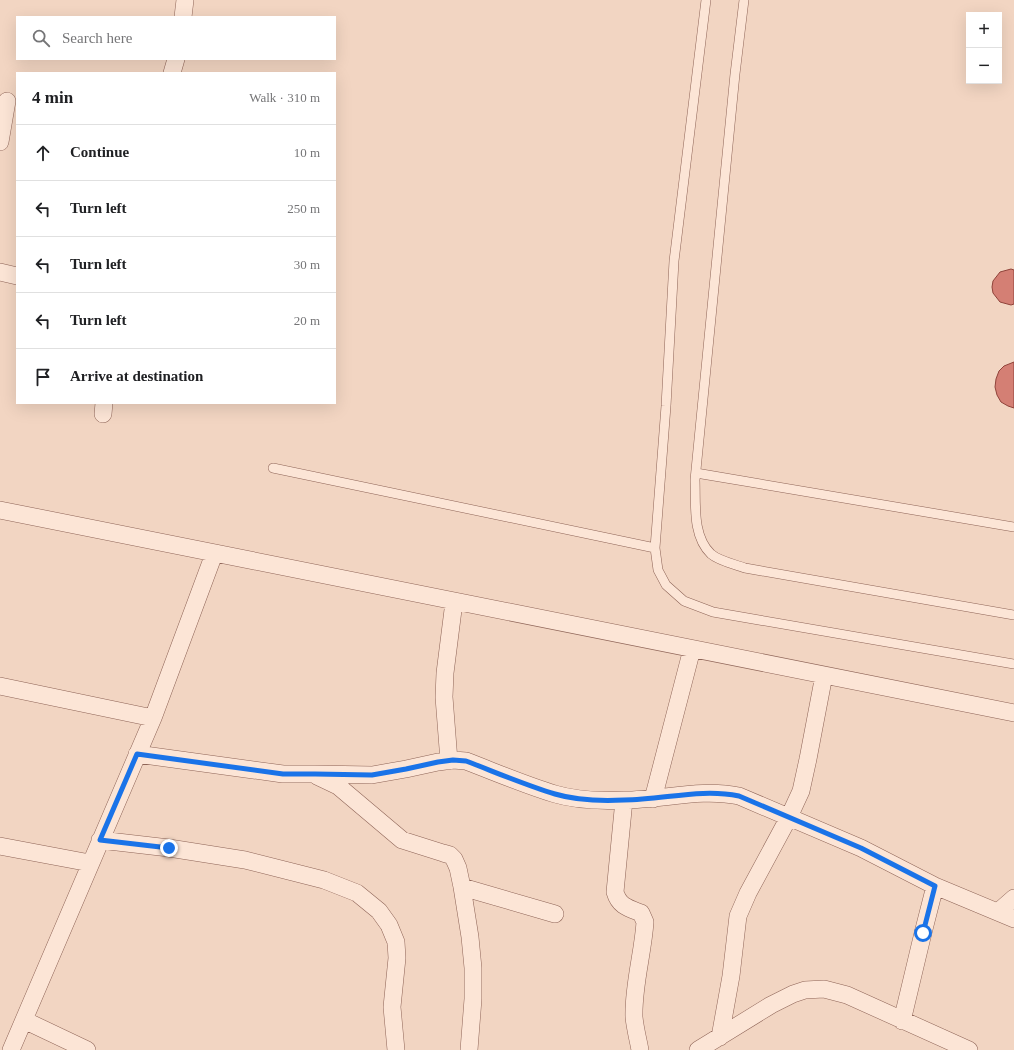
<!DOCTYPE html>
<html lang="en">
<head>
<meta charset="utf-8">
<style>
	body { margin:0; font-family:"Times New Roman",serif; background:#f6f6f6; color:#202124 }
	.controls { position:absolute; right:12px; top:12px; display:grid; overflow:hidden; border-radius:0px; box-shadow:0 4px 16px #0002 }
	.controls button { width:36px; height:36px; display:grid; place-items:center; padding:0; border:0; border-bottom:1px solid #e0e0e0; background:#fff; color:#202124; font:20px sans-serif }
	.stop { position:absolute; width:12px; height:12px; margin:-9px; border:3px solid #1a73e8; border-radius:50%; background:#fff }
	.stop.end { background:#1a73e8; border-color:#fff; box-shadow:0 1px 4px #0008 }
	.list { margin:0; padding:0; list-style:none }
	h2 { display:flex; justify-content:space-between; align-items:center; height:52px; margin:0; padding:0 16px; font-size:17px }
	h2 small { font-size:13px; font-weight:400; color:#757577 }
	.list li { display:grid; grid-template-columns:26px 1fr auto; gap:12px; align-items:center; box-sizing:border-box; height:56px; padding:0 16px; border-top:1px solid #e0e0e0 }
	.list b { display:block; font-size:15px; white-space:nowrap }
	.list em { font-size:13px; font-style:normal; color:#757577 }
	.icon { flex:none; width:22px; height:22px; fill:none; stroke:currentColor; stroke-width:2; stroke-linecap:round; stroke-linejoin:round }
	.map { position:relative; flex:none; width:1014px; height:1050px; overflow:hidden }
	.search { position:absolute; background:#fff; box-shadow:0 4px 16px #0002; left:16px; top:16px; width:320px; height:44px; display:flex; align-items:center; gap:10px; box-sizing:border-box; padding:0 14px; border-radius:0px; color:#757577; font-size:15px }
	.panel { position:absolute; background:#fff; box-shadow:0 4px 16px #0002; left:16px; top:72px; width:320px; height:332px; border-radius:0px }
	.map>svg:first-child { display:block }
	.building { fill:#d47f74; stroke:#90433a }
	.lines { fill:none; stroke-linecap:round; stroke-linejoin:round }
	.service-casing { stroke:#8e6457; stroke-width:10 }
	.minor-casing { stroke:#8e6457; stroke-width:18 }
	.service { stroke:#fce5d6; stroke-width:9 }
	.minor { stroke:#fce5d6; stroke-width:17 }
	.route { stroke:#1a73e8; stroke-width:5 }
</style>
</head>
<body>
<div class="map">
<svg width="1014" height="1050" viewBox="0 0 1014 1050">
	<rect width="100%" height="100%" fill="#f2d5c2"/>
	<path class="building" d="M1011,269L1014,270V304L1011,305L1000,302L993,293L992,287L993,281L1000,272Z
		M1014,362V408L1008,406L1001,402L997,395L995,387L996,379L999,371L1004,366Z"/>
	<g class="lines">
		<g class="service-casing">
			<path id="service" d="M706,0L674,261L666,406L655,548L658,570L666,585L684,601L713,612L1014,664
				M744,0L735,74L695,480C696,504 692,536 711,554C719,561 734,564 745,568L1014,615
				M273,468L655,548
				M696,473L1014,527"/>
		</g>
		<g class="minor-casing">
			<path id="minor" d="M183,17L185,0
				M172,73L176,59
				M0,142L7,101
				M0,272L17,276
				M103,414L104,403
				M0,510L1014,713
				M0,686L153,718
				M137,754L283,774H315L372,775L406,769L438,762L453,760L466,761C495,772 525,785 555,794C575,800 603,801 624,800C663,800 700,788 739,796L861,848L935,886L1014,919
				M449,761L444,697L445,673L454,602
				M317,776L338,786L402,840L443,853L450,855L454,859L458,868L462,887L470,937L473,968V999L469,1050
				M653,799L692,649
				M624,800L615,892C619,906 628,908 641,913L645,922C643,953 633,986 634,1017C635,1028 638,1039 640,1050
				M100,840L169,848L245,860L324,880L357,893L379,911L389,925L396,942L397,958L392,1007L396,1050
				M0,846L90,863
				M462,887L555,914
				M998,912L1014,898
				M24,1020L87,1050
				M902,1021L923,933L935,886
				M720,1037L731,976L738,916L748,893L789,817L801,791L808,759L824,675
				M11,1050L153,718L214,554
				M698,1050L771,1005L793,994L805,990L824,989L847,995L969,1050"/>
		</g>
		<use href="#service" class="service"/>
		<use href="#minor" class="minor"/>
	</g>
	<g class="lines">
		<path class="route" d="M169,848L100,840L137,754L283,774H315L372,775L406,769L438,762L453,760L466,761C495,772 525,785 555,794C575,800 603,801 624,800C663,800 700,788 739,796L861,848L935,886L923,933"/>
	</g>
</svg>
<div class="controls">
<button>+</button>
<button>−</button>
</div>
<div class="stop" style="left:923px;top:933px"></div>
<div class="stop end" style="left:169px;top:848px"></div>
<div class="search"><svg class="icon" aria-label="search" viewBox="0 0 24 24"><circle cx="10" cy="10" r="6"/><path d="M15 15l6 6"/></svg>Search here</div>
<section class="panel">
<h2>4 min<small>Walk · 310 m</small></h2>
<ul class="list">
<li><svg class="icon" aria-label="ahead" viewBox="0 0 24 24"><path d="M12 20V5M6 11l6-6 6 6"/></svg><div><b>Continue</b></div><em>10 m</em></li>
<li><svg class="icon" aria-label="left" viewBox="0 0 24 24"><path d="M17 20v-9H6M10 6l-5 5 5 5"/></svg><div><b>Turn left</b></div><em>250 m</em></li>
<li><svg class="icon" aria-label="left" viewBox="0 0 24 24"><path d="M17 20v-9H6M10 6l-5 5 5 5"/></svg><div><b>Turn left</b></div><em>30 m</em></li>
<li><svg class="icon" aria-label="left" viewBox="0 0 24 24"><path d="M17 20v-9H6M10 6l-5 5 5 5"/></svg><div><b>Turn left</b></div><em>20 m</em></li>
<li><svg class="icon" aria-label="arrive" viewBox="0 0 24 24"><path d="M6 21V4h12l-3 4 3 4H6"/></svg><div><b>Arrive at destination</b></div></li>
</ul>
</section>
</div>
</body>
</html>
